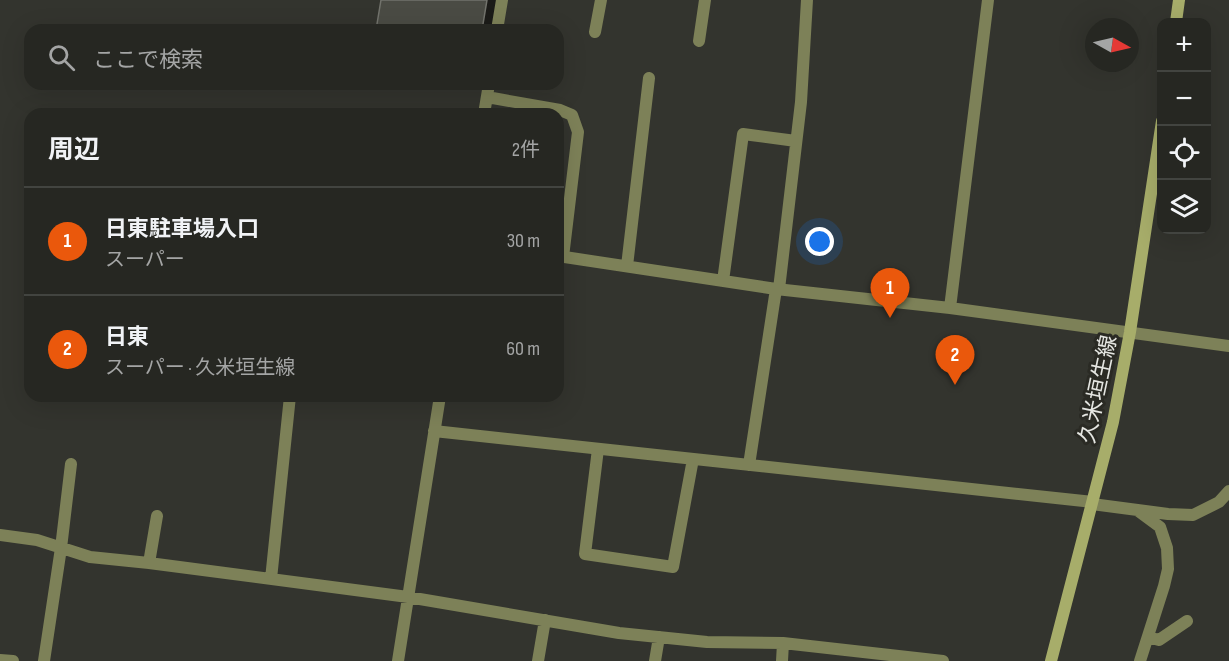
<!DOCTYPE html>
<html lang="ja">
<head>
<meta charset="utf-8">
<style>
	body { margin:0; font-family:"Sofia Sans Condensed","Noto Sans JP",sans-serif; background:#2e2f2a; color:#f1f3f6 }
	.controls { position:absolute; right:18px; top:18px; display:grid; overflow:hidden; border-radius:12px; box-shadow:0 6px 24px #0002 }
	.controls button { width:54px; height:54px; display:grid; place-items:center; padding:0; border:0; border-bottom:2px solid #424440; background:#262722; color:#f1f3f6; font:30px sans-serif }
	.compass { position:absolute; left:1085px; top:18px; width:54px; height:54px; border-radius:50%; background:#262722; box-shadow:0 6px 24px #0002; rotate:98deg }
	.you { position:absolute; left:820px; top:242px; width:21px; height:21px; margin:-15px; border:4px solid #fff; border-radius:50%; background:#1a73e8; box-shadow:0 0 0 9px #1a73e833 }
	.badge { display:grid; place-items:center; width:39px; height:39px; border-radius:50%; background:#ea580c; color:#fff; font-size:20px; font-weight:700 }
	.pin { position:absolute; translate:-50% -50px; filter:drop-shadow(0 2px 3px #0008) }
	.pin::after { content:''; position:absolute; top:32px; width:21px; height:18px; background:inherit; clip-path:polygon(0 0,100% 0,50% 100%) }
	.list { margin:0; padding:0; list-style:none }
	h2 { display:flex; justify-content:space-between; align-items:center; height:78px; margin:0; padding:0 24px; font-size:26px }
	h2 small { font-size:20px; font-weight:400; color:#a4a5a5 }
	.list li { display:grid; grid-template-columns:39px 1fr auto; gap:18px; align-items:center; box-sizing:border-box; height:108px; padding:0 24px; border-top:2px solid #424440 }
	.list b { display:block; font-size:22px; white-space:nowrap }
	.list p { margin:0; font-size:20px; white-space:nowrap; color:#a4a5a5 }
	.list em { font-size:20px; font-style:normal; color:#a4a5a5 }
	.icon { flex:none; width:33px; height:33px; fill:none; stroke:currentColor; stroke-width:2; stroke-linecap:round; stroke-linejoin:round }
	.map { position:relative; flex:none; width:1229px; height:661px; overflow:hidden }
	.search { position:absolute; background:#262722; box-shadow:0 6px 24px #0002; left:24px; top:24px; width:540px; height:66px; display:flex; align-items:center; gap:15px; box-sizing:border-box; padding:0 21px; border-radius:18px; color:#a4a5a5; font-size:22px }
	.panel { position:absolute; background:#262722; box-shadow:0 6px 24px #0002; left:24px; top:108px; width:540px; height:294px; border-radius:18px }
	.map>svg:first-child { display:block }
	.shadow { fill:#0007 }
	.building { fill:#4a4b44; stroke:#72736c; stroke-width:1.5 }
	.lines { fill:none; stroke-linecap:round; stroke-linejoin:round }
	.street { stroke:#7d8158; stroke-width:12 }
	.secondary { stroke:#a7ad6a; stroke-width:12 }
	.labels { text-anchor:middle; stroke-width:6; stroke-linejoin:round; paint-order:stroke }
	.street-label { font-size:22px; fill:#e5e6e2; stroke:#2a2a24 }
</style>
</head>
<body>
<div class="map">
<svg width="1229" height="661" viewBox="0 0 1229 661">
	<rect width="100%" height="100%" fill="#33342e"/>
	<path class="shadow" d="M382,0H506L502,30H378Z"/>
	<path class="building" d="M381,0H487L482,30H376Z"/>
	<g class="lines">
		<path class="street" d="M497,30L502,0
			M595,32L601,0
			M699,41L705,0
			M487,97L560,110L572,115L578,132L563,257
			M484,114L489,84
			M558,256L776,289L950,308L1229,346
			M627,266L649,78
			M723,281L743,134L796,141
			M779,289L801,102L807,0
			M950,308L988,0
			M434,431L1093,502
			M598,449L585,554L673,567L693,459
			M749,465L776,289
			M1092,504L1168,514L1193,515L1219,502L1229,491
			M1137,510L1160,527L1167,548L1168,569L1164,586L1140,661
			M0,535L37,540L90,557L149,563L408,597L619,633L707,642L783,643L943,661
			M149,563L157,516
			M271,579L290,396
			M1148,637L1159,640L1187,621
			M0,660L13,661
			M44,661L61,548L71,464
			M398,661L440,396
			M538,661L545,620
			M655,661L659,637
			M782,661L783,643"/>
		<path class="secondary" d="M1176,22L1179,0
			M1051,661L1113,422L1130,332L1162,121"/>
	</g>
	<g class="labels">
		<g class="street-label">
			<text transform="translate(1097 389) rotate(-78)" y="8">久米垣生線</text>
		</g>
	</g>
</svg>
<div class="controls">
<button>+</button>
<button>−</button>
<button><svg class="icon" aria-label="locate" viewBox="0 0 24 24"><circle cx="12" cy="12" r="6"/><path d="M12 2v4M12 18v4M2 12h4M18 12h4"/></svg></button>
<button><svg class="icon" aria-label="layers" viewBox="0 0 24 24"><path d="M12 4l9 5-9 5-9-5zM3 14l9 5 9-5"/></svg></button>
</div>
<svg class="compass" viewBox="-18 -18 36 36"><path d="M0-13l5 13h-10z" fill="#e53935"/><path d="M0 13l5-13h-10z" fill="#a4a5a5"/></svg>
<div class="you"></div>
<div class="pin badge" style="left:890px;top:318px">1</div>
<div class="pin badge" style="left:955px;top:385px">2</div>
<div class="search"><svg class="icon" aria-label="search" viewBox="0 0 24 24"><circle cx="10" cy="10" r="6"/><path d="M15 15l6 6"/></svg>ここで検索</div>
<section class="panel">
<h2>周辺<small>2件</small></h2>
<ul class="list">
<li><span class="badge">1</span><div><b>日東駐車場入口</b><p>スーパー</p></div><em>30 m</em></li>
<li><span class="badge">2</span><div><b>日東</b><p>スーパー · 久米垣生線</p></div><em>60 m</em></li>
</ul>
</section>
</div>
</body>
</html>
